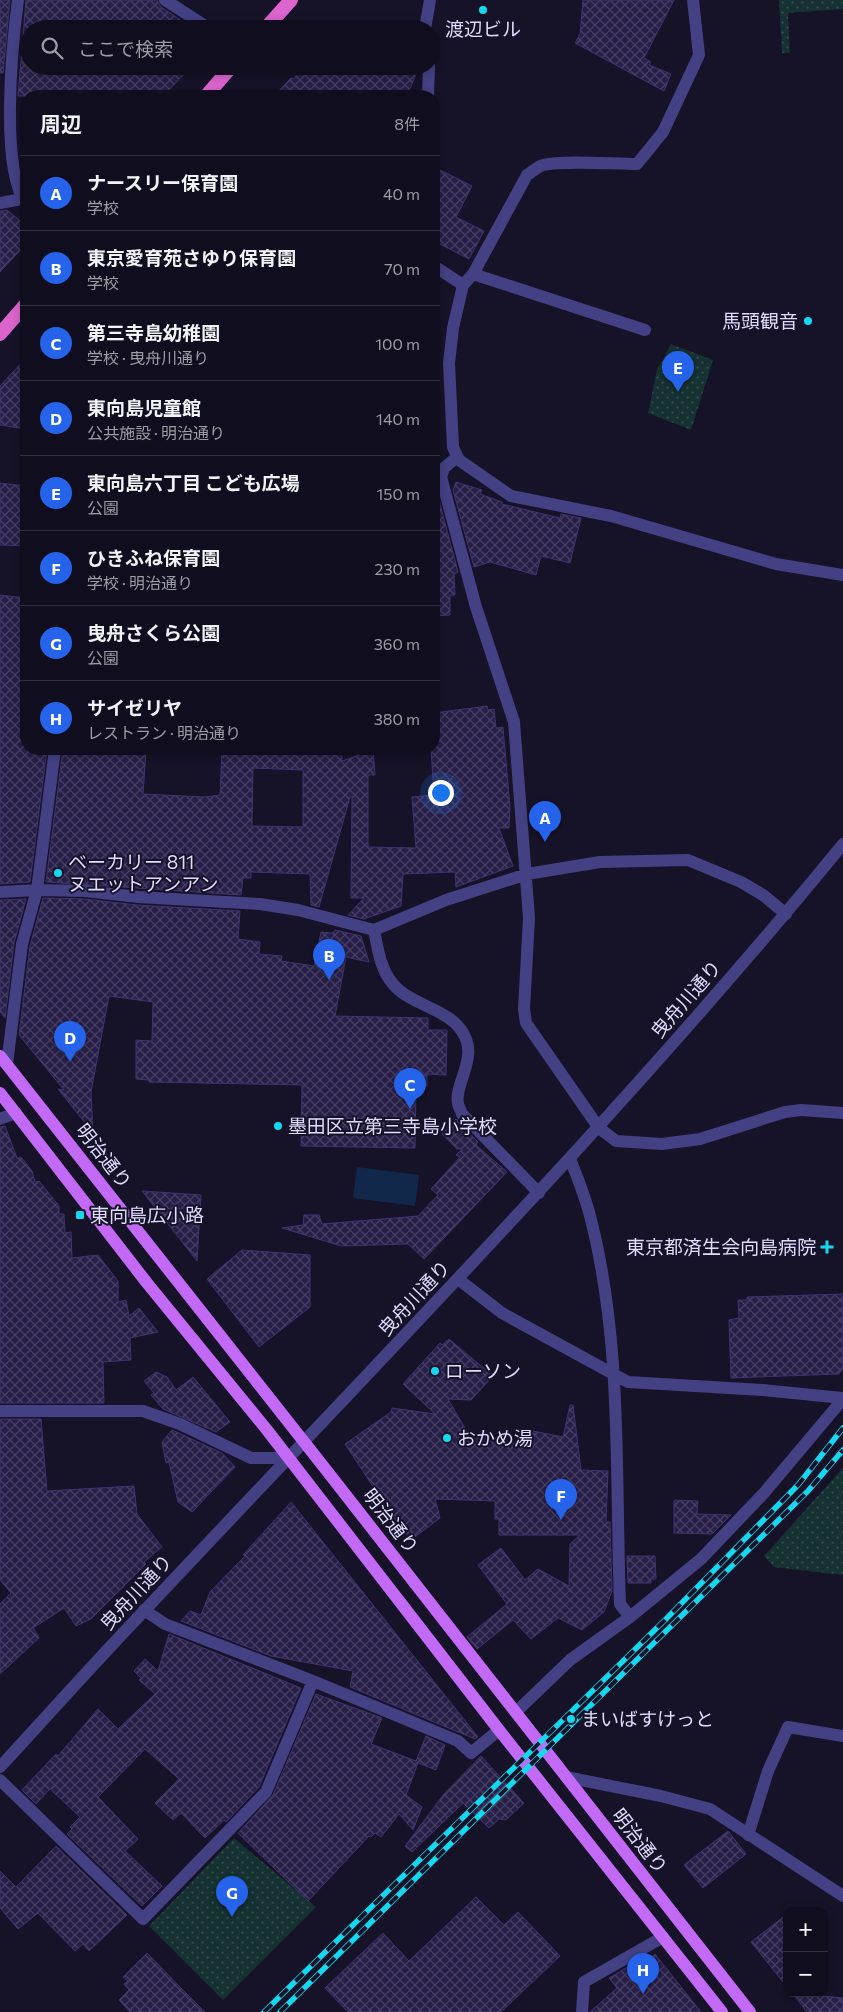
<!DOCTYPE html>
<html lang="ja">
<head>
<meta charset="utf-8">
<style>
	body { margin:0; font-family:Commissioner,"Noto Sans JP",sans-serif; background:#1e1c2b; color:#f1f3f6 }
	.controls { position:absolute; right:15px; bottom:15px; display:grid; overflow:hidden; border-radius:10px; box-shadow:0 2px 8px #0003 }
	.controls button { width:45px; height:45px; display:grid; place-items:center; padding:0; border:0; border-bottom:1px solid #302e3c; background:#100e1e; color:#f1f3f6; font:25px sans-serif }
	.you { position:absolute; left:440px; top:792px; width:18px; height:18px; margin:-12px; border:4px solid #fff; border-radius:50%; background:#1a73e8; box-shadow:0 0 0 8px #1a73e833 }
	.badge { display:grid; place-items:center; width:32px; height:32px; border-radius:50%; background:#2563eb; color:#fff; font-size:16px; font-weight:700 }
	.pin { position:absolute; translate:-50% -41px; filter:drop-shadow(0 1px 2px #0008) }
	.pin::after { content:''; position:absolute; top:26px; width:18px; height:15px; background:inherit; clip-path:polygon(0 0,100% 0,50% 100%) }
	.list { margin:0; padding:0; list-style:none }
	h2 { display:flex; justify-content:space-between; align-items:center; height:65px; margin:0; padding:0 20px; font-size:21px }
	h2 small { font-size:16px; font-weight:400; color:#9c9ca4 }
	.list li { display:grid; grid-template-columns:32px 1fr auto; gap:15px; align-items:center; box-sizing:border-box; height:75px; padding:0 20px; border-top:1px solid #302e3c }
	.list b { display:block; font-size:19px; white-space:nowrap }
	.list p { margin:0; font-size:16px; white-space:nowrap; color:#9c9ca4 }
	.list em { font-size:16px; font-style:normal; color:#9c9ca4 }
	.icon { flex:none; width:28px; height:28px; fill:none; stroke:currentColor; stroke-width:2; stroke-linecap:round; stroke-linejoin:round }
	.map { position:relative; flex:none; width:843px; height:2012px; overflow:hidden }
	.search { position:absolute; background:#100e1e; box-shadow:0 2px 8px #0003; left:20px; top:20px; width:420px; height:55px; display:flex; align-items:center; gap:12px; box-sizing:border-box; padding:0 18px; border-radius:28px; color:#9c9ca4; font-size:19px }
	.panel { position:absolute; background:#100e1e; box-shadow:0 2px 8px #0003; left:20px; top:90px; width:420px; height:665px; border-radius:20px }
	.map>svg:first-child { display:block }
	.park { fill:url(#park-dots) }
	.water { fill:#12284b }
	.building { fill:url(#building-cross-hatch); stroke:#403372; fill-rule:evenodd }
	.lines { fill:none; stroke-linecap:round; stroke-linejoin:round }
	.minor { stroke:#434084; stroke-width:12 }
	.tertiary { stroke:#434084; stroke-width:12 }
	.primary { stroke:#c26af5; stroke-width:12 }
	.trunk { stroke:#db64cd; stroke-width:14 }
	.rail-casing { stroke:#14d8f0; stroke-width:5.5 }
	.rail { stroke:#161228; stroke-width:4; stroke-dasharray:11; stroke-linecap:butt }
	.poi-dot { fill:#14d8f0; stroke:#161228; stroke-width:2 }
	.labels { text-anchor:middle; stroke-width:4; stroke-linejoin:round; paint-order:stroke }
	.poi-label { font-size:19px; fill:#dfdbfd; stroke:#161228; text-anchor:start }
	.street-label { font-size:19px; fill:#dfdbfd; stroke:#161228 }
</style>
</head>
<body>
<div class="map">
<svg width="843" height="2012" viewBox="0 0 843 2012">
	<defs>
		<pattern id="park-dots" width="8" height="8" patternUnits="userSpaceOnUse" patternTransform="scale(1.25)"><rect width="8" height="8" fill="#153131"/><path d="M2 2h.1M6 6h.1" fill="none" stroke="#374e50" stroke-width="1.8" stroke-linecap="round"/></pattern>
		<pattern id="building-cross-hatch" width="8" height="8" patternUnits="userSpaceOnUse" patternTransform="scale(1.25)"><rect width="8" height="8" fill="#281f48"/><path d="M0 0l8 8M0 8l8-8" fill="none" stroke="#473f63"/></pattern>
	</defs>
	<rect width="100%" height="100%" fill="#161228"/>
	<path class="park" d="M779,0H843V9L788,13L790,53H782Z
		M671,344L713,360L691,430L648,413L657,370Z
		M843,1468V1575L774,1567L764,1556Z
		M234,1838L316,1907L223,2000L149,1926Z"/>
	<path class="water" d="M357,1167L419,1175L415,1206L353,1198Z"/>
	<path class="building" d="M0,0H10L3,73H0Z
		M26,0H157L161,7L182,21L177,29H29V66H192L163,96H18Z
		M583,0H674L644,58L651,62L649,65L671,74L664,91L575,43L580,34Z
		M302,66H341L361,72L364,66H403L417,72L408,93L399,89L396,96H274L291,78L294,79Z
		M434,167L472,186L456,217L484,231L469,259L434,241Z
		M7,210L24,224L26,244L0,272V211Z
		M26,358V429L0,425V386Z
		M456,482L482,490L480,494L502,502V504L560,518L561,514L581,518L570,563L541,556L536,575L490,562L474,567L453,490Z
		M0,483L26,486V546L0,545Z
		M434,495L439,500L458,572L454,574L455,595H450V615L434,616Z
		M0,595L26,598V749H47L30,882L0,884Z
		M487,706L488,710L494,709L496,728L503,727L510,807L509,828H499L513,866L456,887L455,872L403,874L401,906L364,919L348,915L364,898H351L352,797H350L319,907L311,905L310,874L251,872V878H243L241,895L46,882L63,749H129L146,751L143,794L205,797L220,795L222,749H342V761L373,750L375,775H368V847L416,848L412,797L434,795L431,749H434V713ZM253,768L303,770V827L252,826Z
		M43,898L84,899L137,905L240,911L238,939L260,942L259,954L282,956L281,961L314,966L321,932L332,933L335,930L361,936L369,962L346,957L335,1016L428,1018V1030H447L446,1075L427,1074V1086H416L415,1148L301,1146L302,1085L149,1082V1080L136,1079V1040L152,1041L153,1002L109,996L91,1092L93,1133L58,1089L64,1090L19,1035L30,946Z
		M26,899L14,943L5,1018L0,1012V900Z
		M456,1119L478,1142L476,1145L507,1172L424,1259L408,1244L341,1246L282,1228L303,1225L304,1215H319L322,1224L418,1216L438,1195L431,1189L460,1157L456,1155L462,1149H457L442,1134Z
		M5,1126L17,1158L21,1157L32,1171L35,1182L39,1181L59,1206V1214H64L65,1233L71,1232L72,1258L98,1255L118,1281V1302L126,1300L129,1316L139,1308L158,1332L130,1338L131,1360L103,1362L104,1403H0V1127Z
		M142,1191L201,1195L197,1261Z
		M242,1250L310,1255V1307L259,1347L207,1279Z
		M843,1294V1368L839,1374L731,1378L729,1320L739,1318L738,1300H747V1297Z
		M449,1339L493,1376L471,1400L448,1399L469,1435L530,1445L533,1431L563,1437L570,1405H573L581,1470L608,1471L606,1522H610L612,1591L604,1612L582,1630L558,1618L531,1639L513,1620L477,1649L467,1637L507,1604L478,1565L501,1548L525,1580L538,1569L569,1586L570,1544L580,1535H499V1519H495V1501L435,1499L440,1518L411,1540L377,1496L378,1494L345,1444L391,1412L392,1408L435,1414L403,1384L440,1343L442,1345Z
		M156,1372L167,1377L176,1390L193,1377L230,1422L216,1432L163,1409L151,1395L154,1393L144,1381Z
		M0,1419H41L47,1491L134,1486L137,1514L162,1547L144,1562L146,1564L91,1619L76,1626L64,1608L33,1628L39,1638L0,1674V1604L11,1593L0,1580Z
		M172,1430L222,1453L235,1467L192,1512L178,1502L169,1462L166,1463L162,1442Z
		M674,1500L698,1501L697,1514L731,1515L712,1534L674,1533Z
		M291,1502L478,1737L475,1739L350,1687L353,1671L271,1656L181,1621L190,1611L201,1615L210,1592L245,1556L243,1555Z
		M627,1556H655L656,1579H651V1583H628Z
		M169,1634L301,1688L259,1787L226,1822L224,1820L205,1838L181,1813L173,1820L155,1803L179,1779L145,1749L98,1797L138,1839L125,1851L162,1886L142,1906L67,1834L72,1829L70,1827L80,1817L50,1789L36,1804L22,1790L56,1754L58,1756L98,1709L118,1729L155,1694L139,1680L141,1678L134,1671L145,1659L158,1671Z
		M316,1694L382,1718L371,1744L416,1761L426,1736L445,1745L436,1770L418,1763L406,1795L422,1807L413,1830L399,1814L381,1837L375,1833L371,1837L369,1836L308,1901L238,1833L273,1795Z
		M481,1756L524,1803L506,1820L499,1819L489,1828L463,1803L412,1852L405,1846L444,1794Z
		M728,1831L746,1854L703,1888L684,1865Z
		M56,1846L127,1915L89,1951L83,1944L75,1951L38,1913L18,1929L0,1908V1871L16,1887Z
		M476,1897L504,1925L518,1912L560,1956L501,2012H348L325,1988L383,1933L409,1961Z
		M787,1914V1987L751,1942Z
		M147,1953L182,1989L205,2012H130L119,2000L129,1990L124,1984L128,1981L123,1977Z
		M655,1954L701,2012H590L617,1988L609,1978L643,1958L646,1961Z
		M792,1993L843,1998V2012H807Z"/>
	<g class="lines">
		<path class="minor" d="M165,0L210,29
			M693,0L699,55L663,132L637,164C612,164 565,160 543,165C537,167 532,172 527,175L473,274L463,285L453,328L449,363L453,447L459,460L511,496L611,516L776,564L843,575
			M425,29L430,0
			M428,96L429,66
			M0,203L22,199
			M434,266L463,285
			M473,274L645,330
			M457,457L444,468L441,477L476,607L514,722L529,918L524,1009L526,1023L599,1128L616,1141L662,1144L700,1139L785,1112L801,1110L843,1113
			M0,892L37,890L85,891L138,897L260,904L298,910L374,930L446,900L527,874L600,862L688,860L741,882L763,895L786,914
			M374,930C378,949 380,969 393,984C413,1008 454,1008 466,1039C475,1061 454,1087 458,1103C458,1107 461,1110 462,1114L539,1193
			M7,1064L22,944L37,890L55,749
			M0,1119L16,1113
			M458,1279L502,1313L628,1382L762,1390L843,1398
			M0,1411H143L180,1424L251,1458H288
			M144,1610L165,1624L313,1681L458,1741L471,1753L499,1730
			M630,1617L701,1559L764,1493L843,1399
			M516,1712L570,1660L630,1617L620,1604C615,1474 623,1339 589,1212C584,1194 577,1176 570,1159
			M566,1777L661,1796L710,1809L843,1896
			M0,1780L143,1919L266,1792L313,1681
			M748,1835L768,1771L788,1727L843,1736
			M582,2012L584,1982L663,1937"/>
		<path class="tertiary" d="M18,0C12,45 0,170 26,203
			M0,1767C48,1715 96,1661 145,1610C381,1358 624,1112 843,844"/>
		<path class="primary" d="M0,1056L327,1471L750,2012
			M0,1093L147,1283L267,1430L499,1730L722,2012"/>
		<path class="trunk" d="M265,29L291,0
			M206,96L232,66
			M0,334L26,304"/>
		<g class="rail-casing">
			<path id="rail" d="M264,2012L665,1620L798,1485L843,1428
				M280,2012L808,1491L843,1450"/>
		</g>
		<use href="#rail" class="rail"/>
	</g>
	<g class="poi-dot">
		<circle cx="483" cy="10" r="5"/>
		<circle cx="808" cy="321" r="5"/>
		<circle cx="58" cy="873" r="5"/>
		<circle cx="278" cy="1126" r="5"/>
		<rect x="75" y="1210" width="10" height="10" rx="2.5"/>
		<path d="M824.5 1239.5h5v5h5v5h-5v5h-5v-5h-5v-5h5z"/>
		<circle cx="435" cy="1371" r="5"/>
		<circle cx="447" cy="1438" r="5"/>
		<circle cx="571" cy="1719" r="5"/>
	</g>
	<g class="labels">
		<g class="poi-label">
			<text x="483" y="36" text-anchor="middle">渡辺ビル</text>
			<text x="798" y="328" text-anchor="end">馬頭観音</text>
			<text x="68" y="869">ベーカリー 811<tspan x="68" dy="22">ヌエットアンアン</tspan></text>
			<text x="288" y="1133">墨田区立第三寺島小学校</text>
			<text x="90" y="1222">東向島広小路</text>
			<text x="816" y="1254" text-anchor="end">東京都済生会向島病院</text>
			<text x="445" y="1378">ローソン</text>
			<text x="457" y="1445">おかめ湯</text>
			<text x="581" y="1726">まいばすけっと</text>
		</g>
		<g class="street-label">
			<text transform="translate(686 999) rotate(-49)" y="7">曳舟川通り</text>
			<text transform="translate(104 1156) rotate(52)" y="7">明治通り</text>
			<text transform="translate(414 1298) rotate(-47)" y="7">曳舟川通り</text>
			<text transform="translate(391 1521) rotate(52)" y="7">明治通り</text>
			<text transform="translate(136 1592) rotate(-47)" y="7">曳舟川通り</text>
			<text transform="translate(640 1841) rotate(52)" y="7">明治通り</text>
		</g>
	</g>
</svg>
<div class="controls">
<button>+</button>
<button>−</button>
</div>
<div class="you"></div>
<div class="pin badge" style="left:545px;top:842px">A</div>
<div class="pin badge" style="left:329px;top:980px">B</div>
<div class="pin badge" style="left:410px;top:1109px">C</div>
<div class="pin badge" style="left:70px;top:1062px">D</div>
<div class="pin badge" style="left:678px;top:392px">E</div>
<div class="pin badge" style="left:561px;top:1520px">F</div>
<div class="pin badge" style="left:232px;top:1917px">G</div>
<div class="pin badge" style="left:643px;top:1994px">H</div>
<div class="search"><svg class="icon" aria-label="search" viewBox="0 0 24 24"><circle cx="10" cy="10" r="6"/><path d="M15 15l6 6"/></svg>ここで検索</div>
<section class="panel">
<h2>周辺<small>8件</small></h2>
<ul class="list">
<li><span class="badge">A</span><div><b>ナースリー保育園</b><p>学校</p></div><em>40 m</em></li>
<li><span class="badge">B</span><div><b>東京愛育苑さゆり保育園</b><p>学校</p></div><em>70 m</em></li>
<li><span class="badge">C</span><div><b>第三寺島幼稚園</b><p>学校 · 曳舟川通り</p></div><em>100 m</em></li>
<li><span class="badge">D</span><div><b>東向島児童館</b><p>公共施設 · 明治通り</p></div><em>140 m</em></li>
<li><span class="badge">E</span><div><b>東向島六丁目 こども広場</b><p>公園</p></div><em>150 m</em></li>
<li><span class="badge">F</span><div><b>ひきふね保育園</b><p>学校 · 明治通り</p></div><em>230 m</em></li>
<li><span class="badge">G</span><div><b>曳舟さくら公園</b><p>公園</p></div><em>360 m</em></li>
<li><span class="badge">H</span><div><b>サイゼリヤ</b><p>レストラン · 明治通り</p></div><em>380 m</em></li>
</ul>
</section>
</div>
</body>
</html>
